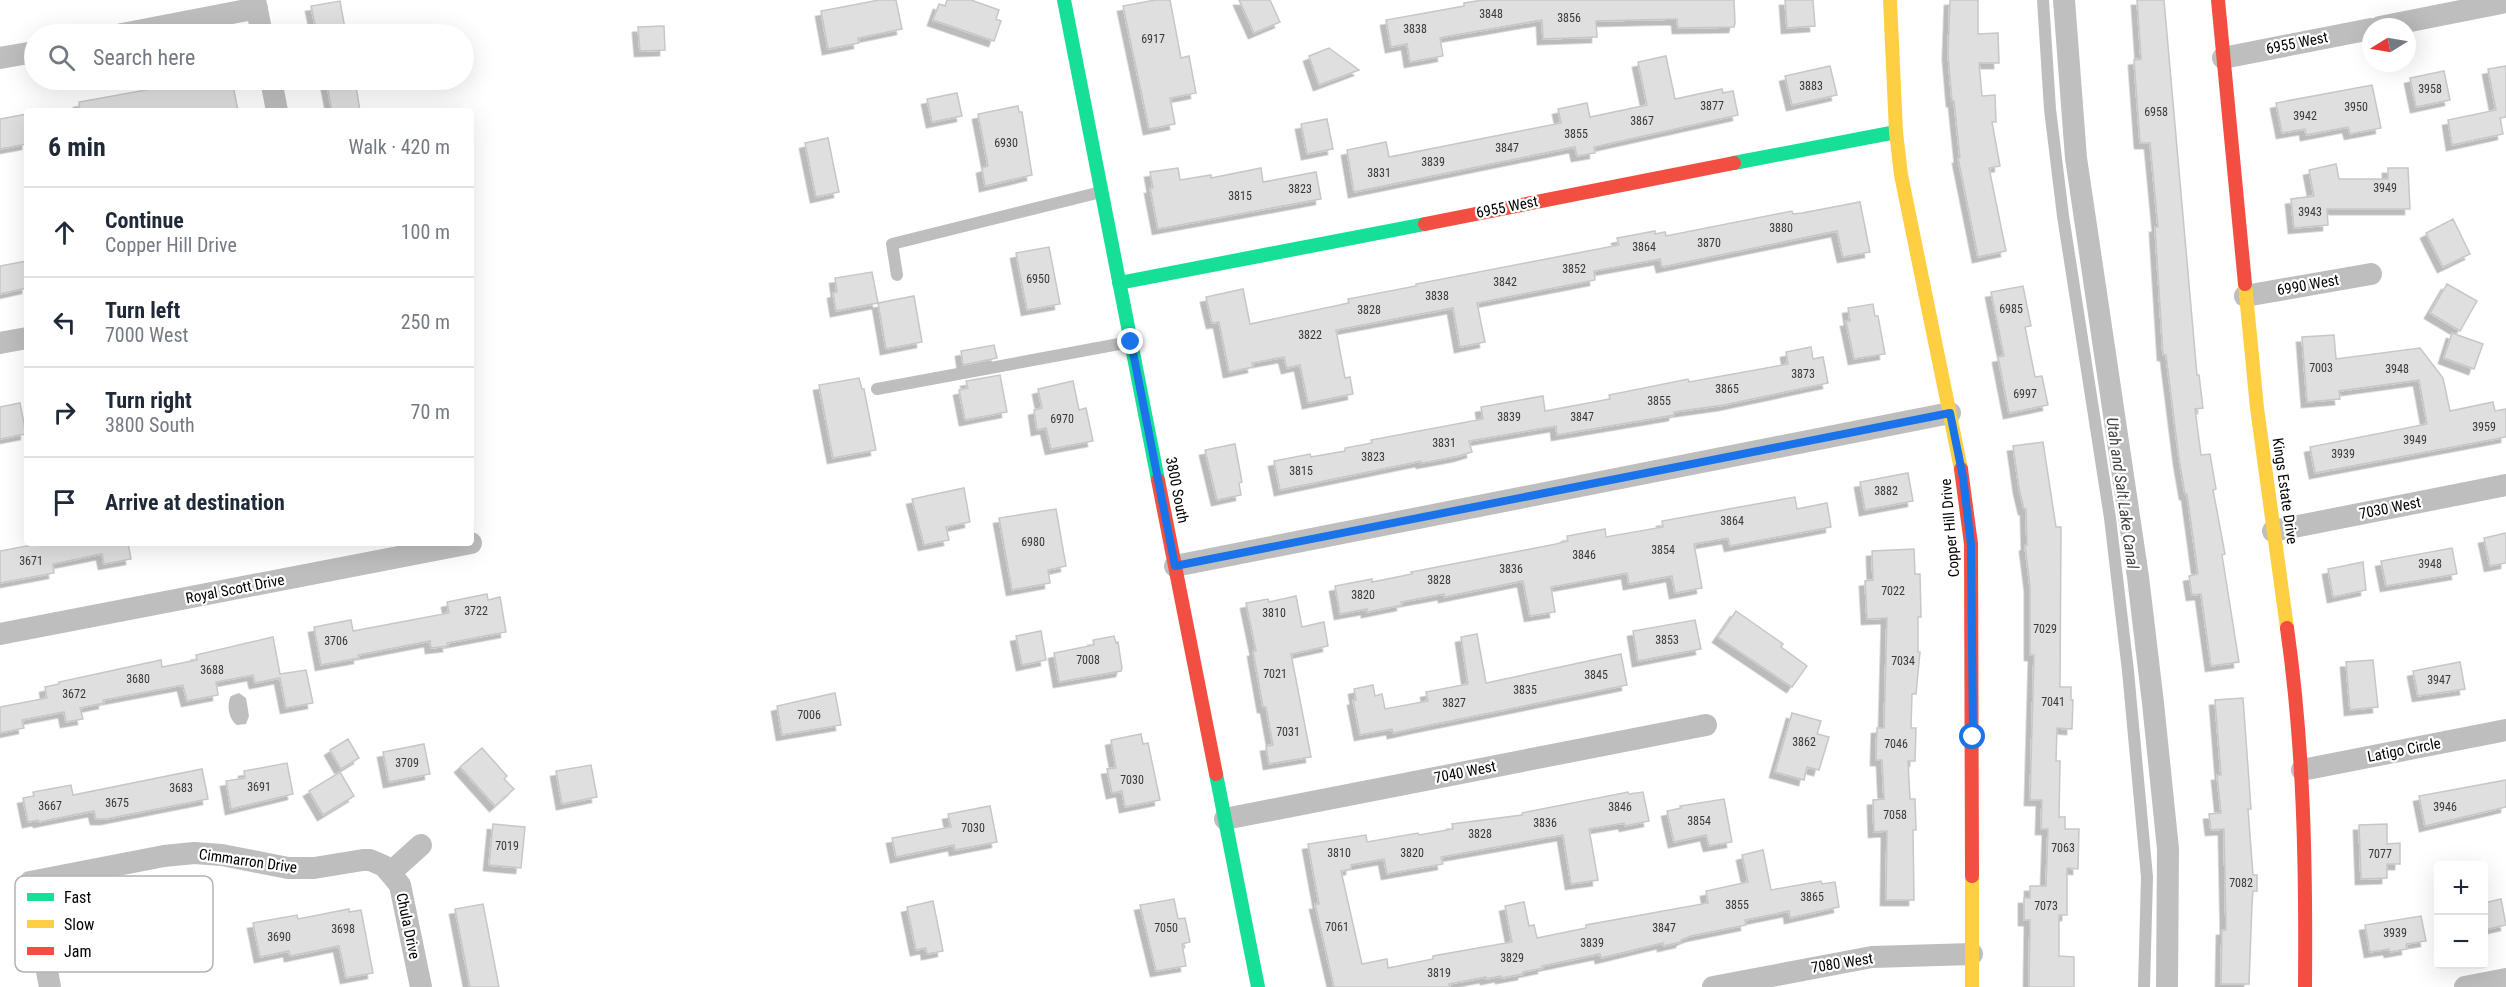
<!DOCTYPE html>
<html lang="en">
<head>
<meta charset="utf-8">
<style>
	body { margin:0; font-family:"Roboto Condensed",sans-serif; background:#f6f6f7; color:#1f2937 }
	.controls { position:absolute; right:18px; bottom:18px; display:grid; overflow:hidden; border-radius:6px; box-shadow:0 6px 24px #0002 }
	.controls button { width:54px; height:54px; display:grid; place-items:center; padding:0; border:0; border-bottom:2px solid #e0e1e3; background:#fff; color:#1f2937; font:30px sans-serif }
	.compass { position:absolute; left:2362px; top:18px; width:54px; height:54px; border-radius:50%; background:#fff; box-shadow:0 6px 24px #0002; rotate:259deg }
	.stop { position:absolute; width:18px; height:18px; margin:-14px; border:4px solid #1a73e8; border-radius:50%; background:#fff }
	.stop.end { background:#1a73e8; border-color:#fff; box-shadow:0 2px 6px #0008 }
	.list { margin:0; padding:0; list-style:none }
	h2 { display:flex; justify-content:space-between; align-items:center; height:78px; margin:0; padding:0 24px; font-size:26px }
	h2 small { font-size:20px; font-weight:400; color:#747a83 }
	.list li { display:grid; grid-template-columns:39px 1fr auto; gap:18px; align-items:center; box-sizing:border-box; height:90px; padding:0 24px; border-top:2px solid #e0e1e3 }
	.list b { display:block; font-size:22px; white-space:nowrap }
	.list p { margin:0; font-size:20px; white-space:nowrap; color:#747a83 }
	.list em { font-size:20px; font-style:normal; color:#747a83 }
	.icon { flex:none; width:33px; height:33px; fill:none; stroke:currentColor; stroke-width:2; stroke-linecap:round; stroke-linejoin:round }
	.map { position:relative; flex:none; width:2506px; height:987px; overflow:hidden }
	.search { position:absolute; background:#fff; box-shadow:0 6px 24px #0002; left:24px; top:24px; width:450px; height:66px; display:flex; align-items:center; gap:15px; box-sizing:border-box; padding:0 21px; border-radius:33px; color:#747a83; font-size:22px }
	.panel { position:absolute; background:#fff; box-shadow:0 6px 24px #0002; left:24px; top:108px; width:450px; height:438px; border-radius:6px }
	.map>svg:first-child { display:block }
	.water { fill:#bfbfbf }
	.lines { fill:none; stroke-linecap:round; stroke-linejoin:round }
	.canal { stroke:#bfbfbf; stroke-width:22 }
	.building { fill:#dfdfdf; stroke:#c7c7c7; stroke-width:1.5; filter:url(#shadow) }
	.lane { stroke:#bebebe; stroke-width:12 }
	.street { stroke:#bebebe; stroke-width:22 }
	.fast { stroke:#16e098; stroke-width:14 }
	.slow { stroke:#ffcf43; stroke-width:14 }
	.jam { stroke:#f24e42; stroke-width:14 }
	.route { stroke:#1a73e8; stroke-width:8 }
	.labels { text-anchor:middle; stroke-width:4.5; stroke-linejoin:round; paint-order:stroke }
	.number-label { font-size:12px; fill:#383838 }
	.street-label { font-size:15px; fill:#000; stroke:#fff }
	.water-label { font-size:16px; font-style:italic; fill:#444; stroke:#fff }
	.key { fill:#fff; stroke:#b2b2b2; stroke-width:1.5 }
	.key-label { font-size:16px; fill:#000 }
</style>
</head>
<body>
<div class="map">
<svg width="2506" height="987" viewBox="0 0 2506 987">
	<defs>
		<filter id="shadow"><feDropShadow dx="-5.5" dy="5.5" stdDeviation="0" flood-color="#0004"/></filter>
	</defs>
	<rect width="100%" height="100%" fill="#fff"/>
	<path class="water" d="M239,693L246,698L249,716L246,724L237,725C229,720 226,705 231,696Z"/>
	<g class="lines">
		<path class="canal" d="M2064,0L2076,158L2138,577L2153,703L2168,849L2167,987"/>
	</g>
	<path class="building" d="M879,0H896L902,29L858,38L859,43L828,49L821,11Z
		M947,0H971L999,10L996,19L1001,21L994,41L933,20L939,4L945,6Z
		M1155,0H1170L1181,58L1189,56L1196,93L1170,98L1175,124L1149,129L1123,6Z
		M1239,0H1270L1280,22L1254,33Z
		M1483,0H1734L1735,23L1734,27L1678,28L1677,19L1596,21L1597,37L1543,39L1542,20L1444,37L1440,38L1443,56L1410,62L1407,44L1391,47L1386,20L1464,6V3Z
		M1785,0H1813L1815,26L1787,28Z
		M1950,0H1978V34L1998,33L1999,63H1979L1982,96L1995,95L1996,122H1992L2000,166L1989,168L2006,251L1978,257L1958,158H1960L1954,101H1952L1948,54Z
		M2137,0H2164L2197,375H2199L2203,408L2195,409L2201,455L2210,454L2216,489L2213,490L2225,554L2222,555L2239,662L2211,666L2201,594L2192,595L2189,576L2198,574L2187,494H2185L2179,459L2166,355H2163L2155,227H2158L2150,143H2140L2134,60L2141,59Z
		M340,1L346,34H317L311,6Z
		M664,26L665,50L640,51L638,27Z
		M1329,48L1359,70L1319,85L1309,56Z
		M1666,56L1675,99L1722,89L1723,93L1733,91L1738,115L1594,147L1595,153L1577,156L1575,147L1354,192L1347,150L1386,142L1389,157L1561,123L1558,109L1587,103L1590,117L1647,105L1638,62Z
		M1830,66L1837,95L1792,105L1785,76Z
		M2506,66V117L2500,118L2503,134L2452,145L2448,120L2496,110L2488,69Z
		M2444,71L2450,100L2416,107L2410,78Z
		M220,80H232L238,111H80L79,102L174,85V88Z
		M326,80H355L360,111H332Z
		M2372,85L2381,128L2350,134L2348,127L2306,135L2305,129L2282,133L2276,103Z
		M957,93L962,116L932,122L927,99Z
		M1018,106L1019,112H1022L1032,175L985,186L982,168L988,166L978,114Z
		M27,114V144L0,149V119Z
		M1327,119L1333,149L1307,154L1301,124Z
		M828,138L839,192L816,197L805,143Z
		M2336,164L2339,179H2388V168H2408L2410,209H2327L2328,225L2294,228L2291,199L2314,196L2309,170Z
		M1178,168L1180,180L1211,175V178L1261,168L1263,182L1316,172L1321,199L1158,229L1150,188H1153L1150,172Z
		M1860,202L1870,252L1843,257L1837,231L1662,267L1660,259L1594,271L1595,280L1477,303L1485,342L1460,347L1453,308L1336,330L1345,378L1350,377L1353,394L1308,403L1300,365L1287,368L1284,357L1252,363L1253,367L1229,372L1219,322L1212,323L1206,297L1243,289L1250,324L1349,303L1348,299L1416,286V284L1619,245L1617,238L1655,231V234L1665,232L1666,236L1792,211L1793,214L1802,213Z
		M2453,219L2470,254L2443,267L2426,233Z
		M1049,247L1060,304L1027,310L1016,253Z
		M27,261V288L0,294V266Z
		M872,272L878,303L914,296L922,342L886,349L878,303L836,311L833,293L837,292L835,278Z
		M2447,284L2477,301L2460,331L2430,313Z
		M2023,286L2031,326L2025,327L2035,377L2042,376L2048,405L2009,413L1998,357L2004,356L1991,292Z
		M1873,304L1875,316H1878L1885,354L1854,359L1846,321H1850L1848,308Z
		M2452,333L2483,344L2474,369L2444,358Z
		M2334,335L2336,359L2420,348L2443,378L2450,411L2493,402L2495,411L2506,409V437L2315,473L2310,447L2427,424L2419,380L2339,391L2340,399L2307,402L2302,337Z
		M994,345L997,358L963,365L961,351Z
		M1811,347L1813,359L1823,357L1828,383L1724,405L1674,412V415L1557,435L1556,426L1469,441L1472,452L1459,456L1422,463L1421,461L1280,490L1274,461L1310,454L1311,457L1345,451V448L1372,443L1371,440L1483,419L1481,407L1543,396L1545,411L1610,399L1609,395L1688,379L1689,382L1788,364L1786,352Z
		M1000,375L1007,412L965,420L959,390L968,388L966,381Z
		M859,378L862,389H864L876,450L833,458L819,385Z
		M1073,381L1079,410L1086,408L1093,441L1051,449L1046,428L1037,430L1034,410L1042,408L1038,389Z
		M20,403L26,434L0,439V407Z
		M2043,442L2056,527H2061L2060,687H2071V700H2073L2072,729L2057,728L2056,761H2060L2059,817H2065V829H2079L2078,869L2067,868V915H2059V956L2074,957V987H2029L2030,920H2024V898H2030V886H2046L2048,829H2041L2042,800H2030L2034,655H2030V586L2025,546L2027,545L2026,509H2024L2019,488L2013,446Z
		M1235,444L1242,482L1239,483L1241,495L1217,500L1205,450Z
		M1908,473L1913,501L1865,510L1860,482Z
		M964,488L970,522L946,527L949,540L924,545L912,499Z
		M1795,497L1797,509L1827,503L1831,527L1730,546L1728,538L1694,544L1702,588L1675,593L1672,576L1629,584L1627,573L1551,587L1555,612L1530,616L1523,581L1444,597V594L1401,602L1402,605L1367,612V609L1340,614L1335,586L1372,579V582L1412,574L1411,572L1556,544L1568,541L1567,536L1605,529L1606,537L1663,527L1662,521Z
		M1056,509L1066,566L1048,570L1050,583L1012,590L999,518Z
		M2506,533V563L2490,566L2484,538Z
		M43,543H128L131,559L104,564L102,554L53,564L54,573L0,583V551Z
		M2452,548L2457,574L2386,586L2381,561Z
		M1914,549L1915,574H1920L1921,617H1918V652H1920L1916,694H1912L1911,728H1916L1915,761H1908L1910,799H1915L1916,830H1913L1914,900H1886L1887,831L1874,832L1873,800L1884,799L1882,760H1876L1877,728H1884L1887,618L1867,619L1865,581L1873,580L1872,551Z
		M2363,562L2366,590L2333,597L2328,569Z
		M487,594L488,600L500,597L506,632L447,643L448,646L431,648L430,641L358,655L359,658L321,665L314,627L351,620L353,631L449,613L447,602Z
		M1296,596L1302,627L1324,622L1328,646L1291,654L1311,757L1269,764L1266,746L1273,745L1266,707H1263L1253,651H1256L1246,603L1268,599L1269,602Z
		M1736,611L1783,644L1781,647L1807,666L1792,687L1718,637Z
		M1695,620L1701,649L1638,661L1633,631Z
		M1041,631L1046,660L1022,665L1016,636Z
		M1477,634L1486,683L1621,654L1627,685L1416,728L1393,733L1392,729L1360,735L1353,700H1356L1354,689L1373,685L1375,696L1382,694L1385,709L1428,701L1426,692L1468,684L1461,637Z
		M1114,636L1116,643L1118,642L1122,668L1121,671L1059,682L1054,653L1094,645L1093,640Z
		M273,637L280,674L306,670L313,703L286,708L280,678L255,683L253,675L216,682L218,695L187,701L183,685L103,700L104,703L80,708L83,719L66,722L64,712L22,720L24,728L0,733V707L47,698L45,687L59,684V682L161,660L162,667L197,660L196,655Z
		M2373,660L2378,707L2350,710L2346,662Z
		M2460,662L2465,689L2418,696L2413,671Z
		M835,693L841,725L782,735L777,706Z
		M2243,698L2251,809H2248L2253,875H2257V891H2253L2252,904L2249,984H2221L2222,930H2226L2224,829L2211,830L2209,814L2221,813L2217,775H2221L2215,700Z
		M1792,713L1821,721L1817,734L1829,737L1819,770L1807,767L1804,780L1775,772Z
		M1141,734L1143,744L1148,743L1160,800L1125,807L1122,791L1112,793L1107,769L1116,768L1111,740Z
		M348,739L359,758L341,769L330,750Z
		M424,744L430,774L389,782L383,752Z
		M482,748L507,776L504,779L514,789L495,806L460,767Z
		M287,763L293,794L231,809L226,781L245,778L244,771Z
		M591,765L597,797L562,804L556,771Z
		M202,769L208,799L106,819H96L94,811L39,822L38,820L28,822L23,798L34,796L33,792L71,785L73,795Z
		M340,772L354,796L323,815L309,791Z
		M2506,780V807L2425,826L2419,796Z
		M1628,792L1629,794L1643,792L1649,821L1625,826L1624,823L1589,829L1598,880L1571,884L1563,835L1441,857L1443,864L1387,874L1384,859L1351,865V869L1341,871L1362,964L1387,959L1388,968L1433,959V956L1512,942L1505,906L1524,902L1529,926L1534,925L1537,938L1586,928V925L1708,903L1706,891L1748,882L1742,855L1763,850L1771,890L1821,881L1822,884L1835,882L1839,907L1790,918L1789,911L1745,920L1746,925L1691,936L1681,940V942L1663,946V943L1601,958L1600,954L1542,966L1543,968L1523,972V974L1501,978V976L1486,979V977L1449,984L1450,987H1334L1315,904H1319L1308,844L1366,835L1367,842L1418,833L1419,835L1453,829L1452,824L1522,815V813Z
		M1724,799L1732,842L1709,846L1706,835L1674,842L1667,811L1681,808L1680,806Z
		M990,806L997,842L955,850L954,845L896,857L892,838L951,827L948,814Z
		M493,824L525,827L521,868L489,865Z
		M2387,824V844L2400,843V864H2387V878L2361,879L2359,825Z
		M1174,899L1178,919L1185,918L1190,942L1182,944L1186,966L1156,971L1140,905Z
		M2501,899L2506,925L2484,930V903Z
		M933,901L943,951L927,954L926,948L916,950L907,907Z
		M483,904L499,987H470L455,909Z
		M349,909V912L361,910L373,973L346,978L339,946L290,956L289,951L260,957L253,923L297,915L298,919Z
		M2421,916L2426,941L2406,944L2407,949L2390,952L2389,949L2370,952L2365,925Z"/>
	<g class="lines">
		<path class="lane" d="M2043,0L2050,109L2063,216L2110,518L2128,671L2147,877L2144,987
			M897,275L892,244L1101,192
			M877,389L1130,342"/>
		<path class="street" d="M255,0L262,34
			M2380,27L2506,2
			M122,34L257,8
			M0,58L34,52
			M2223,58L2371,29
			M271,80L277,111
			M2245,296L2371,274
			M0,343L27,338
			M2273,531L2506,485
			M1175,566L1950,413
			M0,634L471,543
			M2302,770L2506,730
			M1225,819L1706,725
			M391,872L421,845
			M50,987L30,882L164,856L194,853L222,855L288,868H314L363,860H370L384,866L400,885L421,987
			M1713,987L1872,957L1972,954
			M2465,987L2506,979"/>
		<path class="fast" d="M1064,0L1158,480
			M1734,163L1896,132
			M1119,283L1425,224
			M1216,774L1258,987"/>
		<path class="slow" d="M1890,0L1896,132L1901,175L1961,469
			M2245,284L2257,408L2287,628
			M1972,876V987"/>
		<path class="jam" d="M2218,0L2245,284
			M1425,224L1734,163
			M1961,469L1971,544L1972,876
			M1158,480L1216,774
			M2287,628C2304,747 2306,867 2305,987"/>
	</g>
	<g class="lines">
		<path class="route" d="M1131,342L1175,566L1950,413L1963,477L1971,544L1973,737"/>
	</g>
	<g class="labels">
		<g class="number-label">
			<text x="1491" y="18">3848</text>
			<text x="1569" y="22">3856</text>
			<text x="1415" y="33">3838</text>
			<text x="1153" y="43">6917</text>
			<text x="1811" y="90">3883</text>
			<text x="2430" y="93">3958</text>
			<text x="1712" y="110">3877</text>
			<text x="2356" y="111">3950</text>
			<text x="2156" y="116">6958</text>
			<text x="2305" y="120">3942</text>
			<text x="1642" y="125">3867</text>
			<text x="1576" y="138">3855</text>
			<text x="1006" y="147">6930</text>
			<text x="1507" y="152">3847</text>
			<text x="1433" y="166">3839</text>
			<text x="1379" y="177">3831</text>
			<text x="2385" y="192">3949</text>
			<text x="1300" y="193">3823</text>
			<text x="1240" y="200">3815</text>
			<text x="2310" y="216">3943</text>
			<text x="1781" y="232">3880</text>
			<text x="1709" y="247">3870</text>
			<text x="1644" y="251">3864</text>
			<text x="1574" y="273">3852</text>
			<text x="1038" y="283">6950</text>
			<text x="1505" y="286">3842</text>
			<text x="1437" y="300">3838</text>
			<text x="2011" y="313">6985</text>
			<text x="1369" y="314">3828</text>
			<text x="1310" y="339">3822</text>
			<text x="2321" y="372">7003</text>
			<text x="2397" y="373">3948</text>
			<text x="1803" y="378">3873</text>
			<text x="1727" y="393">3865</text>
			<text x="2025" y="398">6997</text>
			<text x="1659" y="405">3855</text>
			<text x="1509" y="421">3839</text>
			<text x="1582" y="421">3847</text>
			<text x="1062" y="423">6970</text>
			<text x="2484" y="431">3959</text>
			<text x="2415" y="444">3949</text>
			<text x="1444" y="447">3831</text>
			<text x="2343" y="458">3939</text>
			<text x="1373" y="461">3823</text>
			<text x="1301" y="475">3815</text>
			<text x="1886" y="495">3882</text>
			<text x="1732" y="525">3864</text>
			<text x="1033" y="546">6980</text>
			<text x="1663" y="554">3854</text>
			<text x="1584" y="559">3846</text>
			<text x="31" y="565">3671</text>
			<text x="2430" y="568">3948</text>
			<text x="1511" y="573">3836</text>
			<text x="1439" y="584">3828</text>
			<text x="1893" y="595">7022</text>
			<text x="1363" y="599">3820</text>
			<text x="476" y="615">3722</text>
			<text x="1274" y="617">3810</text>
			<text x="2045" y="633">7029</text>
			<text x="1667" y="644">3853</text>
			<text x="336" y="645">3706</text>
			<text x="1088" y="664">7008</text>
			<text x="1903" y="665">7034</text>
			<text x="212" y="674">3688</text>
			<text x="1275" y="678">7021</text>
			<text x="1596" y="679">3845</text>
			<text x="138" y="683">3680</text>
			<text x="2439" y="684">3947</text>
			<text x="1525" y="694">3835</text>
			<text x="74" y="698">3672</text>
			<text x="2053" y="706">7041</text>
			<text x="1454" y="707">3827</text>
			<text x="809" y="719">7006</text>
			<text x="1288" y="736">7031</text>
			<text x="1804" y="746">3862</text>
			<text x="1896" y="748">7046</text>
			<text x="407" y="767">3709</text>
			<text x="1132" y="784">7030</text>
			<text x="259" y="791">3691</text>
			<text x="181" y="792">3683</text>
			<text x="117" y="807">3675</text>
			<text x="50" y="810">3667</text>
			<text x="1620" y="811">3846</text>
			<text x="2445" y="811">3946</text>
			<text x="1895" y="819">7058</text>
			<text x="1699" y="825">3854</text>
			<text x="1545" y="827">3836</text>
			<text x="973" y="832">7030</text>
			<text x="1480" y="838">3828</text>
			<text x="507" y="850">7019</text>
			<text x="2063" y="852">7063</text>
			<text x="1339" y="857">3810</text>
			<text x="1412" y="857">3820</text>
			<text x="2380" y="858">7077</text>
			<text x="2241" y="887">7082</text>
			<text x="1812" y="901">3865</text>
			<text x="1737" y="909">3855</text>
			<text x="2046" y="910">7073</text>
			<text x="1337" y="931">7061</text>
			<text x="1166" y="932">7050</text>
			<text x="1664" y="932">3847</text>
			<text x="343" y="933">3698</text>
			<text x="2395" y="937">3939</text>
			<text x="279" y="941">3690</text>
			<text x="1592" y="947">3839</text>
			<text x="1512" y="962">3829</text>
			<text x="1439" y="977">3819</text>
		</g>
		<g class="street-label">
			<text transform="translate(2297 43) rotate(-11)" y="5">6955 West</text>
			<text transform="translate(1507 207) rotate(-11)" y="5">6955 West</text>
			<text transform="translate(2308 285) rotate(-10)" y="5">6990 West</text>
			<text transform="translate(1177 490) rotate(79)" y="5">3800 South</text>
			<text transform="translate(2285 491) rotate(82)" y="5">Kings Estate Drive</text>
			<text transform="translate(2390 508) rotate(-11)" y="5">7030 West</text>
			<text transform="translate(1950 528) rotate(-95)" y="5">Copper Hill Drive</text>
			<text transform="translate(235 589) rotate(-11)" y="5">Royal Scott Drive</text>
			<text transform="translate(2404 750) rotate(-11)" y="5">Latigo Circle</text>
			<text transform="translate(1465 772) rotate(-11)" y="5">7040 West</text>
			<text transform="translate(248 861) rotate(8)" y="5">Cimmarron Drive</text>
			<text transform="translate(408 926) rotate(78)" y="5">Chula Drive</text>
			<text transform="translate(1842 963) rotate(-9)" y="5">7080 West</text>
		</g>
		<g class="water-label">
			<text transform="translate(2123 493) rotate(82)" y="6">Utah and Salt Lake Canal</text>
		</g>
	</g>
	<rect x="15" y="876" width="198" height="96" rx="9" class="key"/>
	<rect x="27" y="893" width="27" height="8" fill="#16e098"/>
	<rect x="27" y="920" width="27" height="8" fill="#ffcf43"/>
	<rect x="27" y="947" width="27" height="8" fill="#f24e42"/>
	<g class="key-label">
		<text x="64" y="903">Fast</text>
		<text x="64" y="930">Slow</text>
		<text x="64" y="957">Jam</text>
	</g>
</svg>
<div class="controls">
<button>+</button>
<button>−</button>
</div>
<svg class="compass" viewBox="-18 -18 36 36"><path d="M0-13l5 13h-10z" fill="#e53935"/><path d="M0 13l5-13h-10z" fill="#747a83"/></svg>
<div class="stop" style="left:1973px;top:737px"></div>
<div class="stop end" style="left:1131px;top:342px"></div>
<div class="search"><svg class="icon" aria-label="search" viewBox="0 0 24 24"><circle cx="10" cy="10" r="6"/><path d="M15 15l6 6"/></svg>Search here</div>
<section class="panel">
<h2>6 min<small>Walk · 420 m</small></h2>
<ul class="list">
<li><svg class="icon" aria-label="ahead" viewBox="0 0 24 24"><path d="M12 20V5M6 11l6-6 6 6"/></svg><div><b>Continue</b><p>Copper Hill Drive</p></div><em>100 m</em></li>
<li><svg class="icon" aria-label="left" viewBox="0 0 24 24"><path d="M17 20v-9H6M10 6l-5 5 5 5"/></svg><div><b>Turn left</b><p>7000 West</p></div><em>250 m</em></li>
<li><svg class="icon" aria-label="right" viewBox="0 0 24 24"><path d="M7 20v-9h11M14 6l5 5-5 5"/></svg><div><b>Turn right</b><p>3800 South</p></div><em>70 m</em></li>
<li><svg class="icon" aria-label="arrive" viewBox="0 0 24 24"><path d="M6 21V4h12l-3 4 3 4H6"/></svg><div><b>Arrive at destination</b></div></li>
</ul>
</section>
</div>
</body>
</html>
